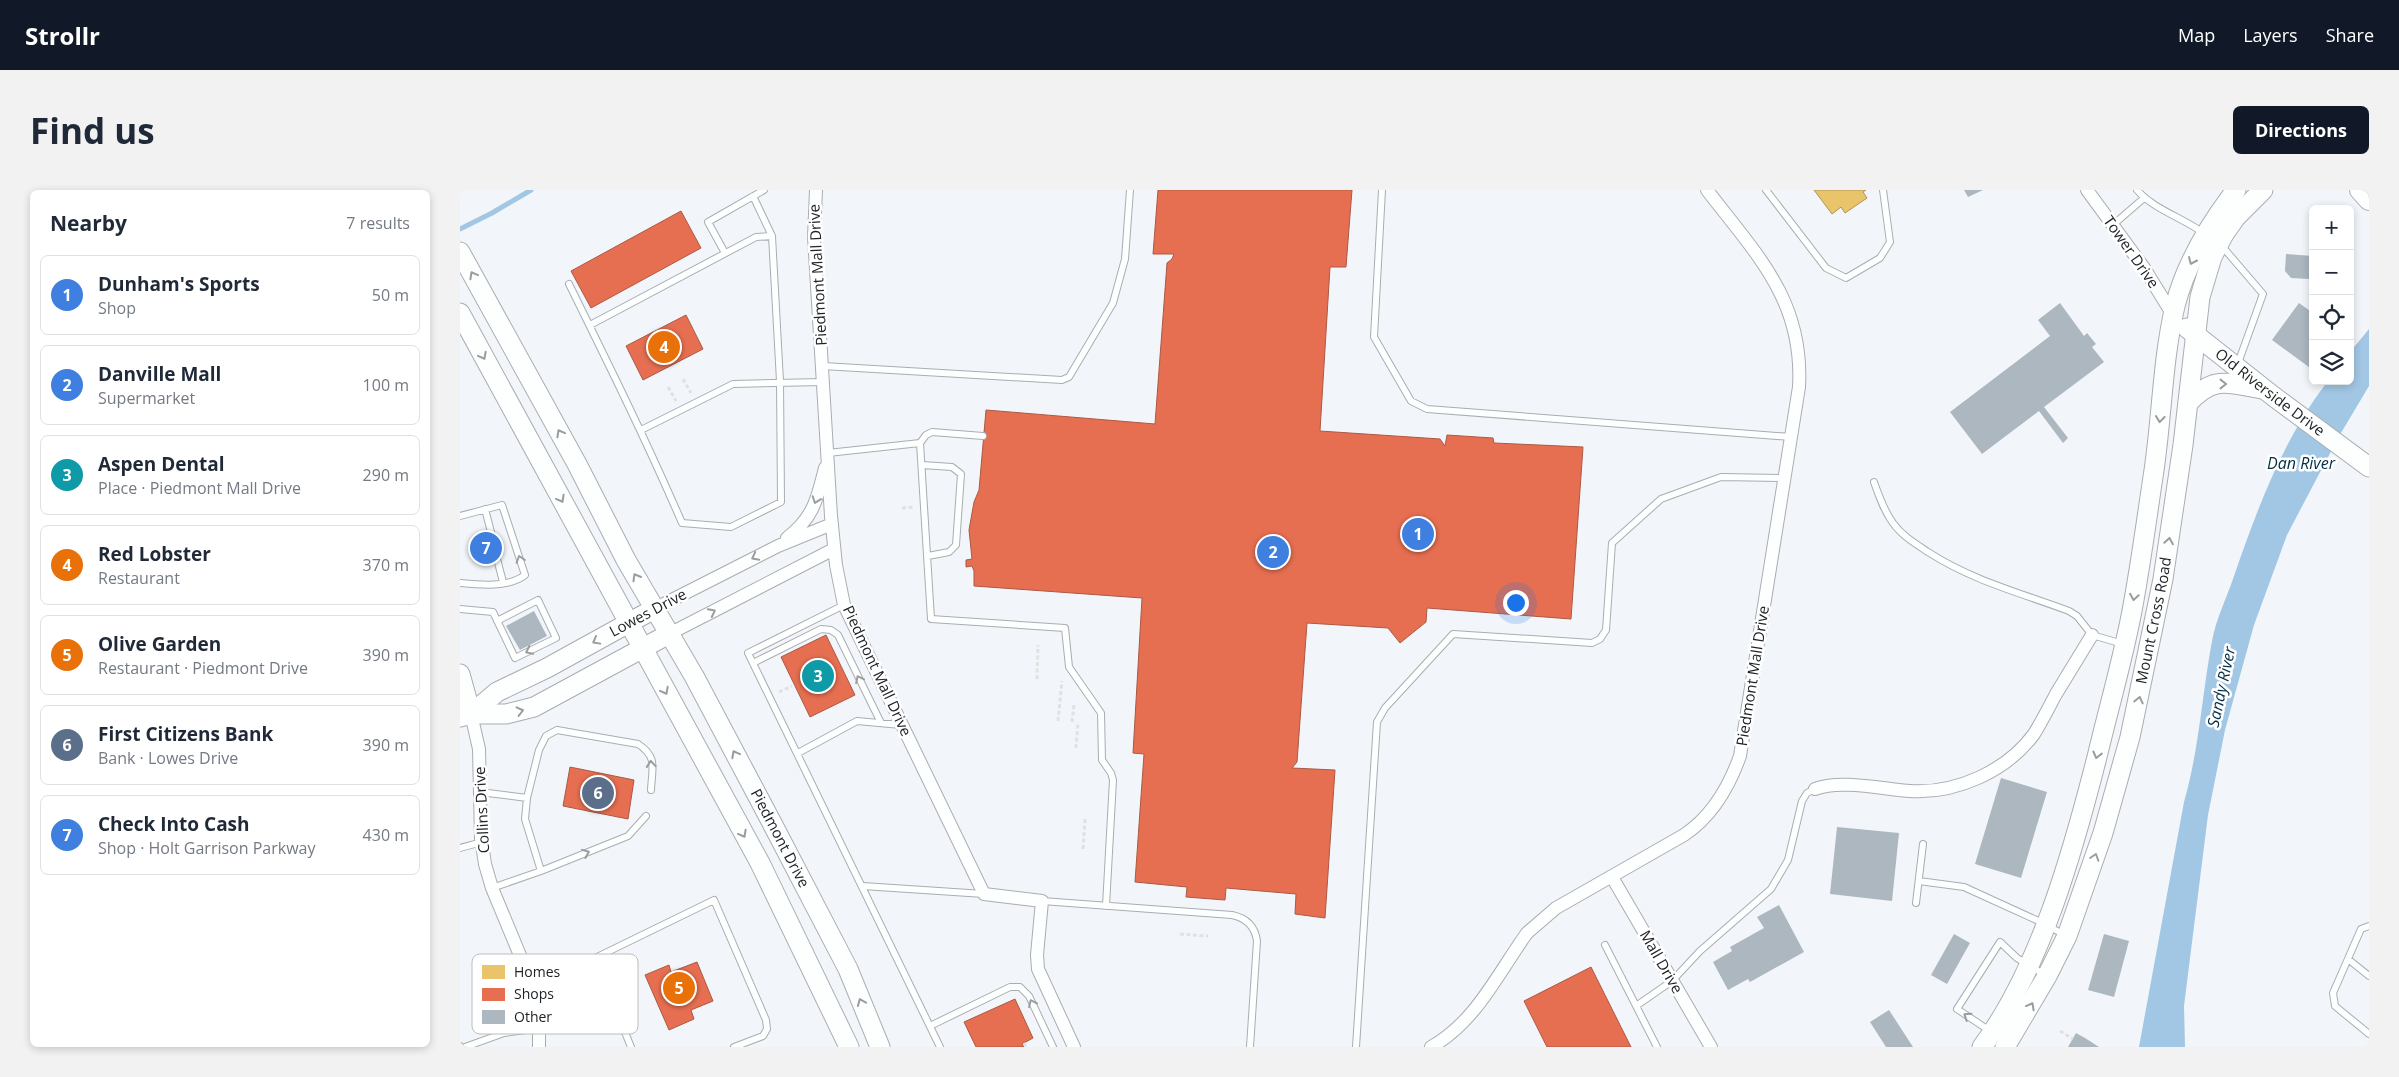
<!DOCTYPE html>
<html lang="en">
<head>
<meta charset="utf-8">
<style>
	body { margin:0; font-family:"Open Sans",sans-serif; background:#f2f2f3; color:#1f2937 }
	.controls { position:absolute; right:15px; top:15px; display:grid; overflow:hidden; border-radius:8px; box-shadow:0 2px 8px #0003 }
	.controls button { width:45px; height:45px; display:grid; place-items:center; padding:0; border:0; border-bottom:1px solid #e0e1e3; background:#fff; color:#1f2937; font:25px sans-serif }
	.you { position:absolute; left:1055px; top:412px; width:18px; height:18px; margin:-12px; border:4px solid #fff; border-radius:50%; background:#1a73e8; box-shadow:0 0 0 8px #1a73e833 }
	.badge { display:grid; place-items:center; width:32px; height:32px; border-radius:50%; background:#111827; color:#fff; font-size:16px; font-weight:700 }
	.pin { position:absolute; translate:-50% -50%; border:2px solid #fff; box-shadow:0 1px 5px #0006 }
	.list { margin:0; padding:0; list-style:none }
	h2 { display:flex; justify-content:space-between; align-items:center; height:65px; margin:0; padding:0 20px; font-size:21px }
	h2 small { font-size:16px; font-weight:400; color:#747a83 }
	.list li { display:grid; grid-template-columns:32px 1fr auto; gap:15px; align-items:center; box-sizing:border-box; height:80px; margin:0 10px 10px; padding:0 10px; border:1px solid #e0e1e3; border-radius:8px }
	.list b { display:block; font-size:19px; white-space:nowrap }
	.list p { margin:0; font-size:16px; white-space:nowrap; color:#747a83 }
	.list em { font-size:16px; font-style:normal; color:#747a83 }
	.icon { flex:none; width:28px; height:28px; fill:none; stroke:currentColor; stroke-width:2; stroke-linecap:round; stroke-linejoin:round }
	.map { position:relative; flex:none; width:1909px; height:857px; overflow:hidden; border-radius:8px }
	header { display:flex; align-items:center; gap:30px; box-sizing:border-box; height:70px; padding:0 25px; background:#111827; color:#fff }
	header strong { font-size:24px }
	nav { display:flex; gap:28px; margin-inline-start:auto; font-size:18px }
	.intro { display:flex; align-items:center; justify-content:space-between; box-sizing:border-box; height:120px; padding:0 30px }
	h1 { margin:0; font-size:35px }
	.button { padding:12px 22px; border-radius:8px; background:#111827; color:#fff; font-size:18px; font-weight:700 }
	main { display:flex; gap:30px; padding:0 30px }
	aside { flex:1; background:#fff; border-radius:8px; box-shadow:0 2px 8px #0003 }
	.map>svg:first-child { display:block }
	.water { fill:#a2c7e4 }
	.homes { fill:#e9c46a; stroke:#ad9456 }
	.shops { fill:#e76f51; stroke:#ac5844 }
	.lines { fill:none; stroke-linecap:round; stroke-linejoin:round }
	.stream { stroke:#a2c7e4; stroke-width:5 }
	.building { fill:#acb7c0 }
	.lane-casing { stroke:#aaadb0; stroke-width:8 }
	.street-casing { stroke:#aaadb0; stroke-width:14 }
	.secondary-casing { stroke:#aaadb0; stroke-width:21 }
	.primary-casing { stroke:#aaadb0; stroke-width:22 }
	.path { stroke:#e0e2e2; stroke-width:3; stroke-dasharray:4 2.5; stroke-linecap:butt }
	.lane { stroke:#fdfefe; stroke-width:6 }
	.street { stroke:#fdfefe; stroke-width:12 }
	.secondary { stroke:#fdfefe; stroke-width:19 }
	.primary { stroke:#fdfefe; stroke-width:20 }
	.oneway { stroke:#9a9c9d }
	.labels { text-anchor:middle; stroke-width:5; stroke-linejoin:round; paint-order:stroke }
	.street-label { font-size:15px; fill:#212427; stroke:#fff }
	.water-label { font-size:16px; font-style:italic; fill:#032e47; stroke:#fff }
	.key { fill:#fff; stroke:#bcbdbe; stroke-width:1 }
	.key-label { font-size:14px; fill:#212427 }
</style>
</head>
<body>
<header>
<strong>Strollr</strong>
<nav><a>Map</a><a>Layers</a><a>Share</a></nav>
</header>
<div class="intro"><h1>Find us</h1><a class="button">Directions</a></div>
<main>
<aside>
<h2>Nearby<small>7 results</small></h2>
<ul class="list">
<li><span class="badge" style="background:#3f7fe0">1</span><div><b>Dunham's Sports</b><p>Shop</p></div><em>50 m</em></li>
<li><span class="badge" style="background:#3f7fe0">2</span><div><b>Danville Mall</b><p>Supermarket</p></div><em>100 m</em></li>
<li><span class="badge" style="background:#0f9aa8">3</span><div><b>Aspen Dental</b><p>Place · Piedmont Mall Drive</p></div><em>290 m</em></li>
<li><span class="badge" style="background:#e8710a">4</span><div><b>Red Lobster</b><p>Restaurant</p></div><em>370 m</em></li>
<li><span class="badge" style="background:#e8710a">5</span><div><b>Olive Garden</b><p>Restaurant · Piedmont Drive</p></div><em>390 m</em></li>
<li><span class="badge" style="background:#5c6f8a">6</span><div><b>First Citizens Bank</b><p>Bank · Lowes Drive</p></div><em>390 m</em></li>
<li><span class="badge" style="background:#3f7fe0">7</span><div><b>Check Into Cash</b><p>Shop · Holt Garrison Parkway</p></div><em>430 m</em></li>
</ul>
</aside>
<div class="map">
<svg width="1909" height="857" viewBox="0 0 1909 857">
	<rect width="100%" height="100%" fill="#f2f6fa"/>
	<path class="water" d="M1909,139V196L1878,248L1827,345L1794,435L1765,540L1748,625L1724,816L1725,857H1679L1724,612C1739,560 1742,505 1752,451C1756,429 1767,407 1774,386C1798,317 1823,249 1868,191H1890V162Z"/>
	<path class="homes" d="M1354,0H1406L1403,2L1407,8L1385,23L1381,17L1372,24Z"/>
	<path class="shops" d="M698,0H892L886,77H870L860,241L980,249L985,256L987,245L1033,248L1034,253L1123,257L1111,429L967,418L966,432L940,453L928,438L847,433L837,572L832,578L875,580L865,728L835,724L836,704L766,698L765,710L726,707L727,697L675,692L684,564L673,563L682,408L514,396V381L512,376L506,377V370L512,369L509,340L514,312L519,300L526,220L695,234L707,73L712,69L714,64H693Z
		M221,21L241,58L131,118L111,81Z
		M226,125L243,159L183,190L166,156Z
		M366,445L395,505L350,527L321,467Z
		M110,577L174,590L168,629L103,616Z
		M237,772L253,811L231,820L234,829L209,840L185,785L209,775L211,782Z
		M1131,777L1171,857H1087L1064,811Z
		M555,809L573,848L562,854L564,857H516L504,832Z"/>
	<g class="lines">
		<path class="stream" d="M0,39L32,23L71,0"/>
	</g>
	<path class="building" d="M1504,0H1523L1508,7Z
		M1826,64L1853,66V96L1849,95V89L1831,88L1825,81Z
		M1600,113L1624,146L1627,143L1636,154L1632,157L1644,172L1584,217L1608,248L1603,253L1579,221L1522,264L1490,222L1590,146L1578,130Z
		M1839,113L1853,123V180L1812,150Z
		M74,421L87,446L60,460L46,436Z
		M1541,588L1587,602L1561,688L1515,674Z
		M1377,637L1439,643L1432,711L1370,704Z
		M1319,715L1344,762L1290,792L1288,789L1268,800L1253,772L1272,761L1270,757L1304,738L1297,727Z
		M1494,744L1510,753L1487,794L1471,785Z
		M1644,744L1669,751L1654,807L1628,800Z
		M1429,820L1453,857H1426L1410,832Z
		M1616,843L1625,848L1639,857H1608Z"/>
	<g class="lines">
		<g class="lane-casing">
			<path id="lane" d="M922,0L914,147L951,211L967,219L1331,247
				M1306,0L1366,78L1386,88L1420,68L1430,52L1423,0
				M1677,0C1694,20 1724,28 1745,44
				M293,6L312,46
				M1654,34L1684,8
				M1761,55L1803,104L1777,176
				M265,63L248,32L304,0
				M109,94C148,173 187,252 222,333L271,337L321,312L320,191L312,46L296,47L130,135
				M363,176L602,190L609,187L653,113L665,69L670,0
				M181,240L273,194L363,192
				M460,253L466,245L472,242L523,246
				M368,263L460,253L471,429L605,438L609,477L641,523L642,570L651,583L653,590L646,716
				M462,275L492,277L501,284L496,355L489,362L468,366
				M1414,292C1419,306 1424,321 1433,333C1442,346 1456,354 1468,362C1513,391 1561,403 1609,421L1617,426L1632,445L1663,454
				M25,319L32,346
				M0,326L42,315L65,385C48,398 20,395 0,393
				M36,365L43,392
				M384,415L288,463L480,857
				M0,419L33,422L55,468L96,448L78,410L37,431
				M293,473L361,439L371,440L378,445L421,533
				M338,563L397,531L441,535
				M20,602L67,608L65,629L81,681L32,698
				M67,608L79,560L86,546L97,540L178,554C198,567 192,578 191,600
				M0,658L22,652
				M81,681L168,646L186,626
				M1459,691L1504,697L1585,734L1606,746
				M403,696L524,704
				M582,711L772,725C786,728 795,736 797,751L790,857
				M1456,713L1463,654
				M1909,736L1901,739L1873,803L1875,816L1909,844
				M1145,755L1197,857
				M135,768L171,857
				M1888,769L1909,786
				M68,785L108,777L135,768L254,710L306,830L307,839L303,846L274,857
				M1176,816L1212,791L1240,761L1311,699L1328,670L1342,611L1347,603L1355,599
				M470,836L550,797H560L569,806L593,857
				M1530,841L1497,819L1540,752L1557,768L1585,785
				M0,856V857
				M5,857L44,843L79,838
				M896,857L917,532L925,518L993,444L1132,453L1140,449L1146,440L1152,353L1201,309L1261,287L1325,288"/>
		</g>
		<g class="street-casing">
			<path id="street" d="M356,0L354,47L371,326L376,375L384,415L524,704L582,711L577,765L578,779L614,857
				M1627,0L1684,78L1713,125
				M327,348C354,327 357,309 365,278
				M194,419L318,356L372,334
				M209,444L374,359
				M11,524L19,559L21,648L25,674L32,698L74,799L79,838V857
				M1355,599C1379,589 1423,599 1450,601C1496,604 1547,581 1574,544C1582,531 1589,517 1596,504C1608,484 1620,465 1632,445
				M1152,687L1251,857
				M971,857C1016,832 1038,783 1067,743L1096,718L1224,645C1251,627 1269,597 1280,566L1339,197C1344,110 1296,64 1247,0"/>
		</g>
		<g class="secondary-casing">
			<g id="secondary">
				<path id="s1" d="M0,62L117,274L166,370L234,486L313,635L388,779L420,857"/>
				<path d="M0,123L300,673L389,857"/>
				<path id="s2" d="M1727,138L1813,206L1909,277"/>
				<path d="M1728,213C1754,185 1767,193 1802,199"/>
				<path d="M0,484L11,524"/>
				<path d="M11,524L37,502L87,478L194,419"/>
				<path d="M0,527L11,524H46L74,517L209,444"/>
				<path d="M1522,857C1581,778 1614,658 1638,563C1649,517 1662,472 1671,426C1680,380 1686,333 1693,287C1702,230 1702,172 1715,116C1726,73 1749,35 1776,0"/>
				<path id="s3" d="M1545,857L1587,786L1607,746L1643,643L1670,547L1703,389L1723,255L1740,107L1752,67L1764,44L1776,27L1803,0"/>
			</g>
		</g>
		<g class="primary-casing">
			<path id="primary" d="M1900,0L1909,10"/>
		</g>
		<path class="path" d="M223,189L231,203
			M208,197L216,211
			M442,318L454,317
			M577,489L578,455
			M319,502L332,496
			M598,531L602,491
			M612,532L614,515
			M616,558L618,532
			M623,659L625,629
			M720,744L748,746
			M1600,841L1613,849
			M564,853L566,857"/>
		<use href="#lane" class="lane"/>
		<use href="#street" class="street"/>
		<use href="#secondary" class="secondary"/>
		<use href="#primary" class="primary"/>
	</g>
	<defs><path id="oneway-chevron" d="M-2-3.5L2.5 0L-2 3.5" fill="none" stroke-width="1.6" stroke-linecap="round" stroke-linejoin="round" transform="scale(1.25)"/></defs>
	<g class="oneway">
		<use href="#oneway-chevron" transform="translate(1732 71) rotate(114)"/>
		<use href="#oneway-chevron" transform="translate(13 85) rotate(-119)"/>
		<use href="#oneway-chevron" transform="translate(23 166) rotate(62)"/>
		<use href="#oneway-chevron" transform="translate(1763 194)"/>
		<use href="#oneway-chevron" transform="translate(1700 229) rotate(96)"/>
		<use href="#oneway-chevron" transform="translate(100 243) rotate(-119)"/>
		<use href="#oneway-chevron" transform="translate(101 309) rotate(61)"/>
		<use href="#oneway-chevron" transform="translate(356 310) rotate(109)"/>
		<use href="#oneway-chevron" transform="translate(1709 351) rotate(-81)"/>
		<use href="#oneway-chevron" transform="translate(295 367) rotate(153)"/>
		<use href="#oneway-chevron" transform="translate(60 369) rotate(-108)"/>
		<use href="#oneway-chevron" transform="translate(176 387) rotate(-120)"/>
		<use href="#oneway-chevron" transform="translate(1674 407) rotate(99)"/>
		<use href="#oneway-chevron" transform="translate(252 422) rotate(-27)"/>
		<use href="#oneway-chevron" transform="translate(136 451) rotate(151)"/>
		<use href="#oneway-chevron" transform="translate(69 461) rotate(154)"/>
		<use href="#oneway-chevron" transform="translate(399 489) rotate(-116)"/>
		<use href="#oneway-chevron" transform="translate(205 501) rotate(62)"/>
		<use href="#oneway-chevron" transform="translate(1679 510) rotate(-77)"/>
		<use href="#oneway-chevron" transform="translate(60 521) rotate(-14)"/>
		<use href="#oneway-chevron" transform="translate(275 564) rotate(-118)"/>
		<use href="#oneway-chevron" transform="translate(1637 565) rotate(104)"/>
		<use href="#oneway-chevron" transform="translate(191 574) rotate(-95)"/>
		<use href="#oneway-chevron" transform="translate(283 644) rotate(61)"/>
		<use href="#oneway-chevron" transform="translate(126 663) rotate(-22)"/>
		<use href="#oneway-chevron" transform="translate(1635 667) rotate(-72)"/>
		<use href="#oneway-chevron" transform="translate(401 812) rotate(-112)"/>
		<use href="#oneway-chevron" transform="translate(572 813) rotate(-115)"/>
		<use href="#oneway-chevron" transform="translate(1571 816) rotate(-61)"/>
		<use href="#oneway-chevron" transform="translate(1507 826) rotate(-146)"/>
	</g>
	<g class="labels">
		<g class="street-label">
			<text transform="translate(1671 62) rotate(55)" y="5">Tower Drive</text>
			<text transform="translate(358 85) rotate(-93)" y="5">Piedmont Mall Drive</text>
			<text dy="5" stroke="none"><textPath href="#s2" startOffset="105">Old Riverside Drive</textPath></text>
			<text transform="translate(188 423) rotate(-28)" y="5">Lowes Drive</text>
			<text dy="5" stroke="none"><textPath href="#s3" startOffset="455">Mount Cross Road</textPath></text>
			<text transform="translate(417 481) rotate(65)" y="5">Piedmont Mall Drive</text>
			<text transform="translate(1293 486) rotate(-81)" y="5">Piedmont Mall Drive</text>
			<text transform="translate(22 620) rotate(-93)" y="5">Collins Drive</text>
			<text dy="5" stroke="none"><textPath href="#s1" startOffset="668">Piedmont Drive</textPath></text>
			<text transform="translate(1201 772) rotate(60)" y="5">Mall Drive</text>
		</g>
		<g class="water-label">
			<text x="1841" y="279">Dan River</text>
			<text transform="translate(1761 497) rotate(-78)" y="6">Sandy River</text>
		</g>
	</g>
	<rect x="12" y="764" width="166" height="80" rx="8" class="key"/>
	<rect x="22" y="775" width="23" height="14" fill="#e9c46a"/>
	<rect x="22" y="798" width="23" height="13" fill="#e76f51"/>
	<rect x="22" y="820" width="23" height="14" fill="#acb7c0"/>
	<g class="key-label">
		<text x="54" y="787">Homes</text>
		<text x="54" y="809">Shops</text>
		<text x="54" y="832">Other</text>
	</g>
</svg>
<div class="controls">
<button>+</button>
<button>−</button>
<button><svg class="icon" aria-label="locate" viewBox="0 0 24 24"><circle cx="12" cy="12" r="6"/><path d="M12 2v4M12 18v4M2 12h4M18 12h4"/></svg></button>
<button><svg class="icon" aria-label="layers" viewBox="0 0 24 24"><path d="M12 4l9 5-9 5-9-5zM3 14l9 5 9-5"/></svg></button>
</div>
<div class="you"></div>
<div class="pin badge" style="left:958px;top:344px;background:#3f7fe0">1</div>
<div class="pin badge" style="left:813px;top:362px;background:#3f7fe0">2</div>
<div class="pin badge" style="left:358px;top:486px;background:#0f9aa8">3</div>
<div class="pin badge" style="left:204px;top:157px;background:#e8710a">4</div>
<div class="pin badge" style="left:219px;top:798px;background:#e8710a">5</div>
<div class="pin badge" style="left:138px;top:603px;background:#5c6f8a">6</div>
<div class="pin badge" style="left:26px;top:358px;background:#3f7fe0">7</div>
</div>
</main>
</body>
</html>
